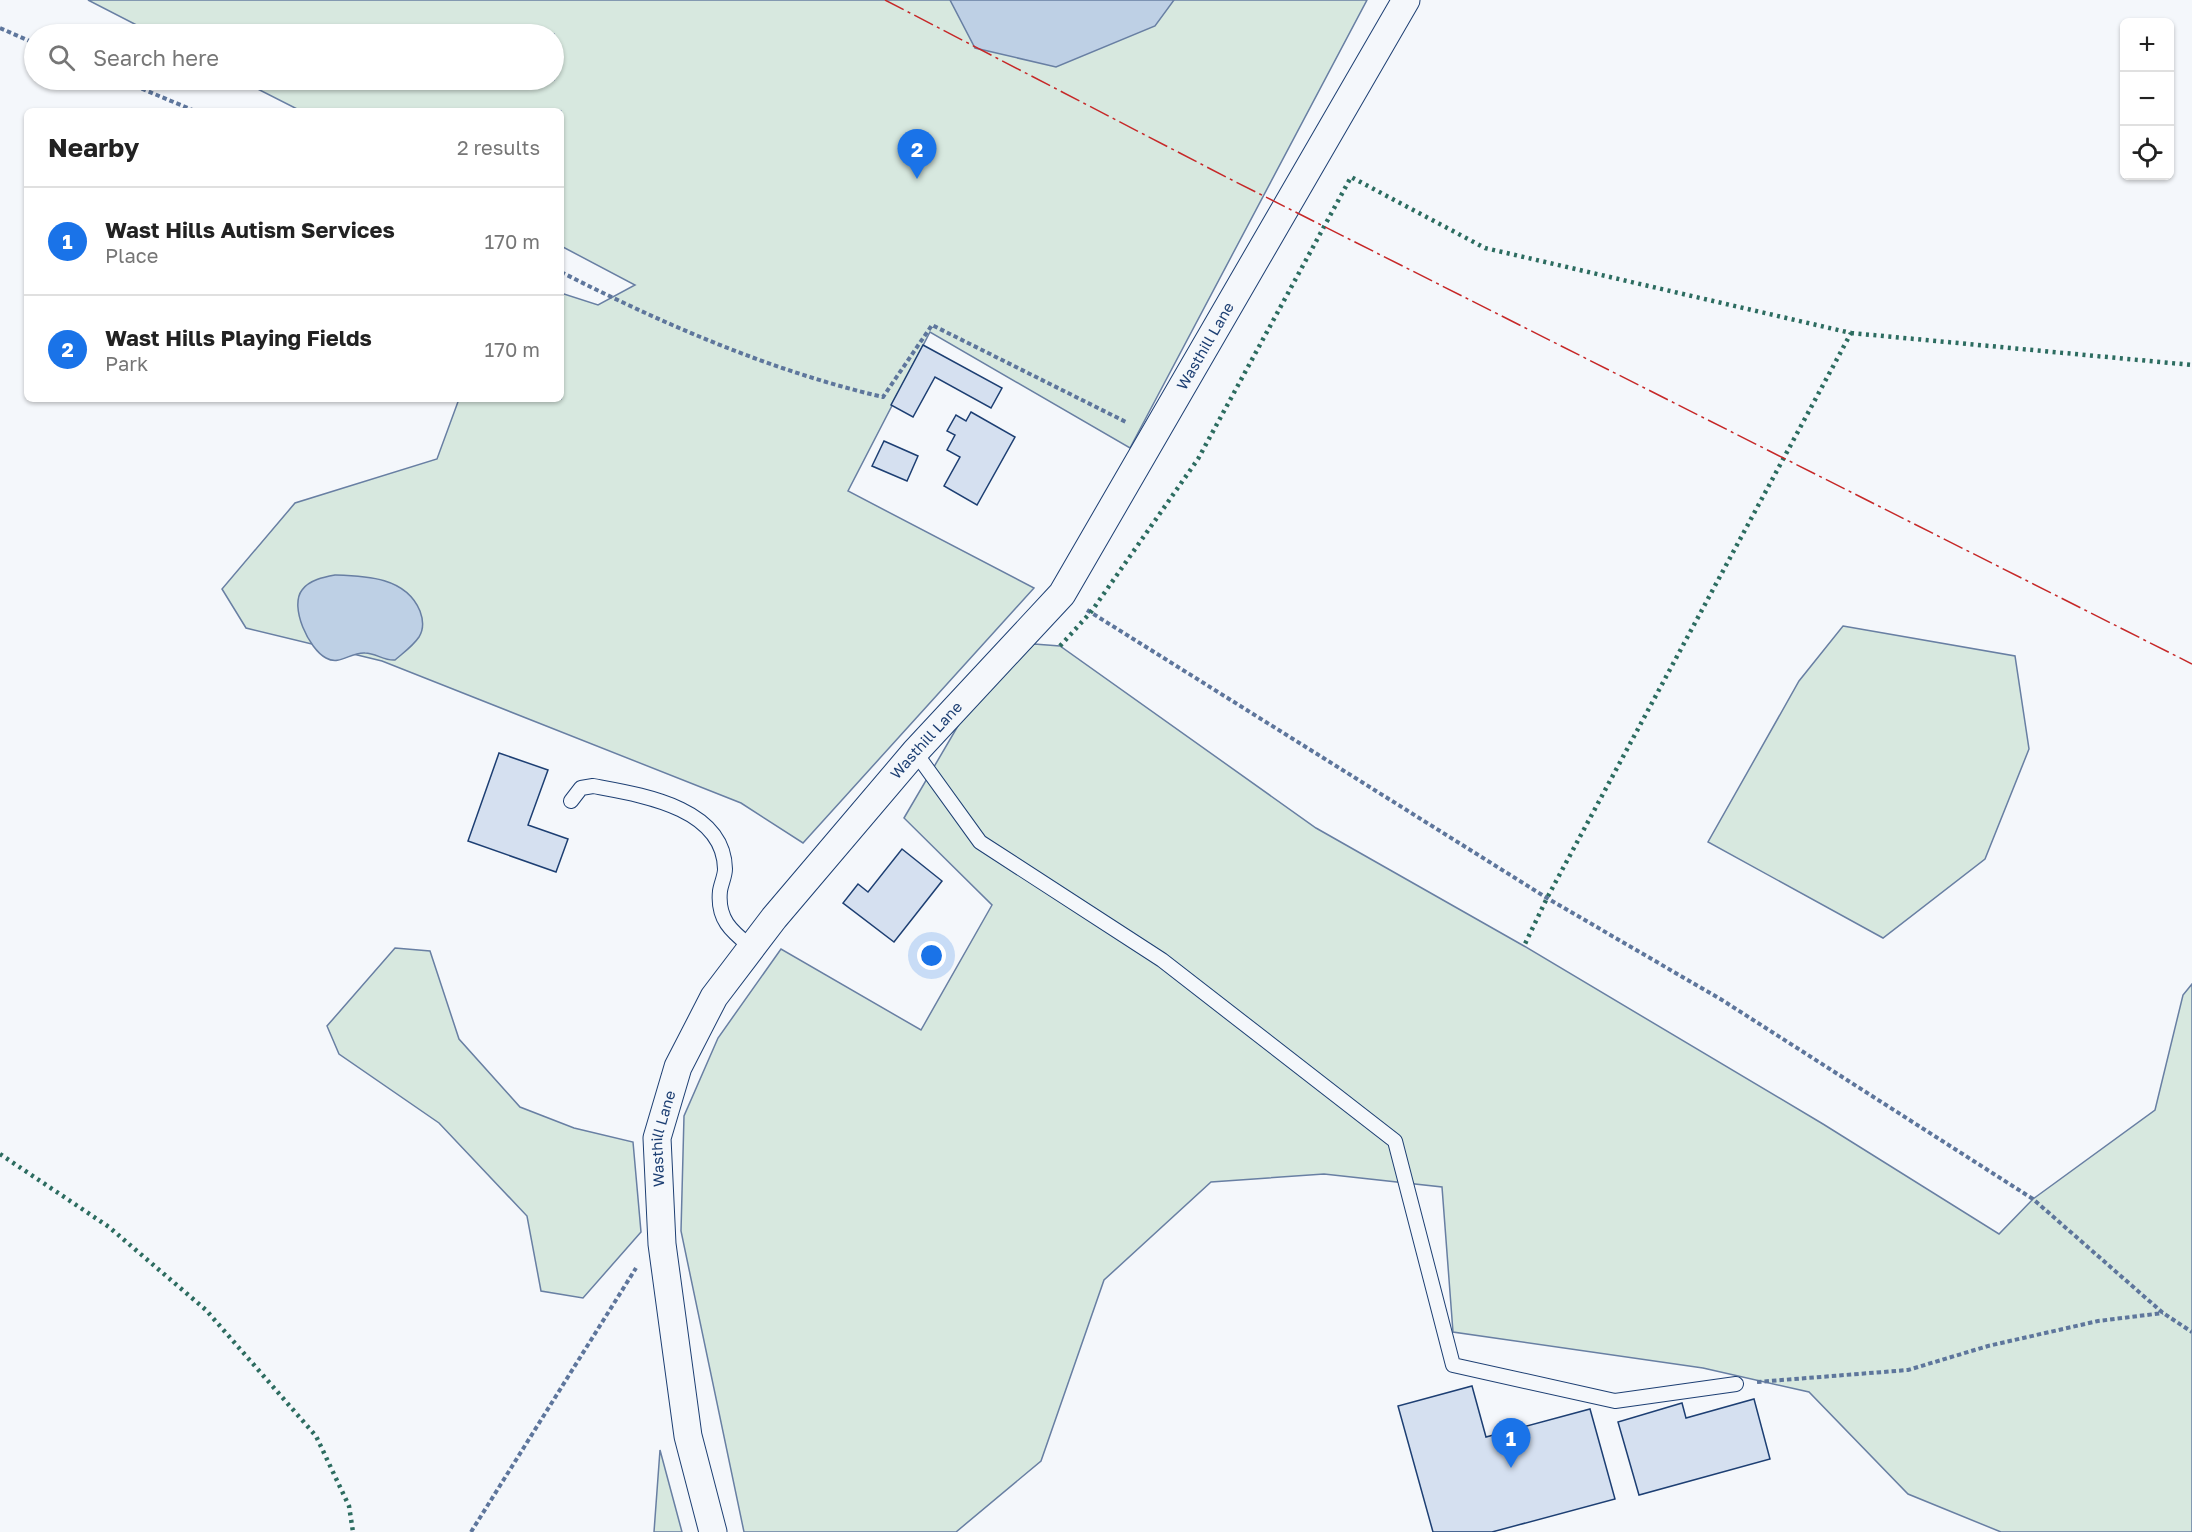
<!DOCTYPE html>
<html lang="en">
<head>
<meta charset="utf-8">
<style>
	body { margin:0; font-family:"Golos Text",sans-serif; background:#f6f6f6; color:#222 }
	.controls { position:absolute; right:18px; top:18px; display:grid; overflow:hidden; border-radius:9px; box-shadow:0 2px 4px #0004 }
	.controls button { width:54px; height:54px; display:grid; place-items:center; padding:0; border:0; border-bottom:2px solid #e0e0e0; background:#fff; color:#222; font:30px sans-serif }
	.you { position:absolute; left:932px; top:956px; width:21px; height:21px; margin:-15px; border:4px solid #fff; border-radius:50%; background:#1a73e8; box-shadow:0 0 0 9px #1a73e833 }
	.badge { display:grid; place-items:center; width:39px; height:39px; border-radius:50%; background:#1a73e8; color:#fff; font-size:20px; font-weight:700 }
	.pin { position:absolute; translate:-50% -50px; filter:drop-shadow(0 2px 3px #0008) }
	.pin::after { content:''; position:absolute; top:32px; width:21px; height:18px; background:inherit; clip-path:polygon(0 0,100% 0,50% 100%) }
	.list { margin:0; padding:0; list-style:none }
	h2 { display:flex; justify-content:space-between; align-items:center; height:78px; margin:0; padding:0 24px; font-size:26px }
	h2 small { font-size:20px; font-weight:400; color:#767676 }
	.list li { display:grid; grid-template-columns:39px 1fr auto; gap:18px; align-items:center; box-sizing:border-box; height:108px; padding:0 24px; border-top:2px solid #e0e0e0 }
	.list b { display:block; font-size:22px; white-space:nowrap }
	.list p { margin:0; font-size:20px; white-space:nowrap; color:#767676 }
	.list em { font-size:20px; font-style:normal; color:#767676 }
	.icon { flex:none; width:33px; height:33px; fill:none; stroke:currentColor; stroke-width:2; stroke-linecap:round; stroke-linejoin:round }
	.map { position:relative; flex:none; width:2192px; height:1532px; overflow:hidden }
	.search { position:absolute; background:#fff; box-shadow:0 2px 4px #0004; left:24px; top:24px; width:540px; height:66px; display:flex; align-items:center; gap:15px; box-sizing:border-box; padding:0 21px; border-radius:33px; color:#767676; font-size:22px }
	.panel { position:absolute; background:#fff; box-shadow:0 2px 4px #0004; left:24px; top:108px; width:540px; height:294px; border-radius:9px }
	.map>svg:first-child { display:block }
	.green { fill:#d7e8df; stroke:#687fa3; stroke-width:1.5 }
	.water { fill:#bed0e5; stroke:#687fa3; stroke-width:1.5 }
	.building { fill:#d5e0f0; stroke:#1d3f73; stroke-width:1.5 }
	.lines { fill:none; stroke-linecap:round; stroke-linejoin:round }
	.service-casing { stroke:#1d3f73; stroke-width:16 }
	.minor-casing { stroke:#1d3f73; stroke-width:29 }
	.path { stroke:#5e769c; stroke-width:4; stroke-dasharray:4.5 3; stroke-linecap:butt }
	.service { stroke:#f4f7fb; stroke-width:14 }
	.minor { stroke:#f4f7fb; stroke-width:27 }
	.hedge { stroke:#2c6c60; stroke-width:4.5; stroke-dasharray:3 4.5; stroke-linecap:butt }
	.power { stroke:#c62828; stroke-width:1.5; stroke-dasharray:21 4.5 3 4.5; stroke-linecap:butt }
	.labels { text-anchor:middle; stroke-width:4.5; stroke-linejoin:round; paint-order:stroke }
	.street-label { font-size:15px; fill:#1d3f73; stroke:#f4f7fb }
</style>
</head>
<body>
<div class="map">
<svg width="2192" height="1532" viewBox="0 0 2192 1532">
	<rect width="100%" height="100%" fill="#f4f7fb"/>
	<path class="green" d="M88,0H1367L1130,448L930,332L848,491L1034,588L803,843L741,803L382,661L246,628L222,589L295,503L437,459L459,399H561V293L598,305L635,285L561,246V111H301L240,80H554V34H154Z
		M1843,626L2015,656L2029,749L1985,859L1883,938L1708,842L1799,681Z
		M1034,644L1060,646L1316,828L1524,946L1823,1124L1999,1234L2033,1199L2155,1110L2183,995L2192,984V1532H2001L1908,1494L1809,1392L1703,1368L1453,1332L1442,1187L1324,1174L1211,1182L1104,1280L1041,1461L956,1532H744L681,1231L684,1116L718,1038L781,949L921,1030L992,905L904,818L962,719Z
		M395,948L430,951L459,1039L520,1107L574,1128L633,1142L641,1232L583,1298L541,1291L527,1216L439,1123L339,1054L327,1026Z
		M660,1450L682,1532H654Z"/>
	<path class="water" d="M950,0H1174L1155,26L1056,67L975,48Z
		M335,575C366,576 406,577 420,611C423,619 424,629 419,637C413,646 403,653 395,660C384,661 376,653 365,653C350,652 340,666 326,658C309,649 289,607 302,590C309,580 324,577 335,575Z"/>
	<path class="building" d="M923,345L1002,388L991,408L935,377L913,417L891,405Z
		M971,412L1015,437L977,505L944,486L960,457L947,450L955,435L947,431L956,415L966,421Z
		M884,441L918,456L907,481L872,466Z
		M499,753L548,770L528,825L568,839L556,872L468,841Z
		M902,849L942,881L894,942L843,903L858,884L868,892Z
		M1472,1386L1486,1437L1590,1409L1615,1499L1492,1532H1433L1398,1406Z
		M1754,1399L1770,1459L1639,1495L1618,1422L1682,1403L1686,1418Z"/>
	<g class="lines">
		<g class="service-casing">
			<path id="service" d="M915,752L980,842L1162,960L1395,1141L1453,1365L1615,1401L1736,1384
				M571,801L581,788L593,786C641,795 724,807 725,869C725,876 721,884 720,891C717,919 731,931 751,947"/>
		</g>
		<g class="minor-casing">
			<g id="minor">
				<path id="s1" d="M713,1532L688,1436L662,1244L657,1138L678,1067L714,997L774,918L915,752L1062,594L1406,0"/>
			</g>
		</g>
		<path class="path" d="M0,28L34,43
			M121,80L195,111
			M561,272C663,324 771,371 883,397L932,325L1128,423
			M1087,610L1547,898L1722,1000L2033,1199L2163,1313L2192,1332
			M1757,1382L1908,1370L1988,1346L2098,1321L2163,1313
			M471,1532L636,1268"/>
		<use href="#service" class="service"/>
		<use href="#minor" class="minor"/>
		<path class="hedge" d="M1851,333L2192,365
			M1060,646L1091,612L1198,459L1351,177L1485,248L1851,333L1547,898L1524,946
			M0,1154L109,1227L206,1310L316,1436L349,1506L353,1532"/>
		<path class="power" d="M885,0L1226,177L2192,664"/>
	</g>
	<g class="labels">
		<g class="street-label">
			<text dy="5" stroke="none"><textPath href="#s1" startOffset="1371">Wasthill Lane</textPath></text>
			<text dy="5" stroke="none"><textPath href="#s1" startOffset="885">Wasthill Lane</textPath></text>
			<text dy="5" stroke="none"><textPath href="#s1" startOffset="399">Wasthill Lane</textPath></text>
		</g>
	</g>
</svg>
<div class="controls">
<button>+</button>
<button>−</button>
<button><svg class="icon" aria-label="locate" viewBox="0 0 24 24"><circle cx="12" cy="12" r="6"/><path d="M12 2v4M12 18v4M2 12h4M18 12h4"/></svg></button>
</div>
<div class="you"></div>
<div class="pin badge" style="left:1511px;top:1468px">1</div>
<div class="pin badge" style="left:917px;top:179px">2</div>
<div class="search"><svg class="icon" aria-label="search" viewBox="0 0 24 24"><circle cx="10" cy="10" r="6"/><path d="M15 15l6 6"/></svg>Search here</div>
<section class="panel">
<h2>Nearby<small>2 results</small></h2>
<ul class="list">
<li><span class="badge">1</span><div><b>Wast Hills Autism Services</b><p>Place</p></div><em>170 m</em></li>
<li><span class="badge">2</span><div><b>Wast Hills Playing Fields</b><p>Park</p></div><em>170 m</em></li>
</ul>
</section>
</div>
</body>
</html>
